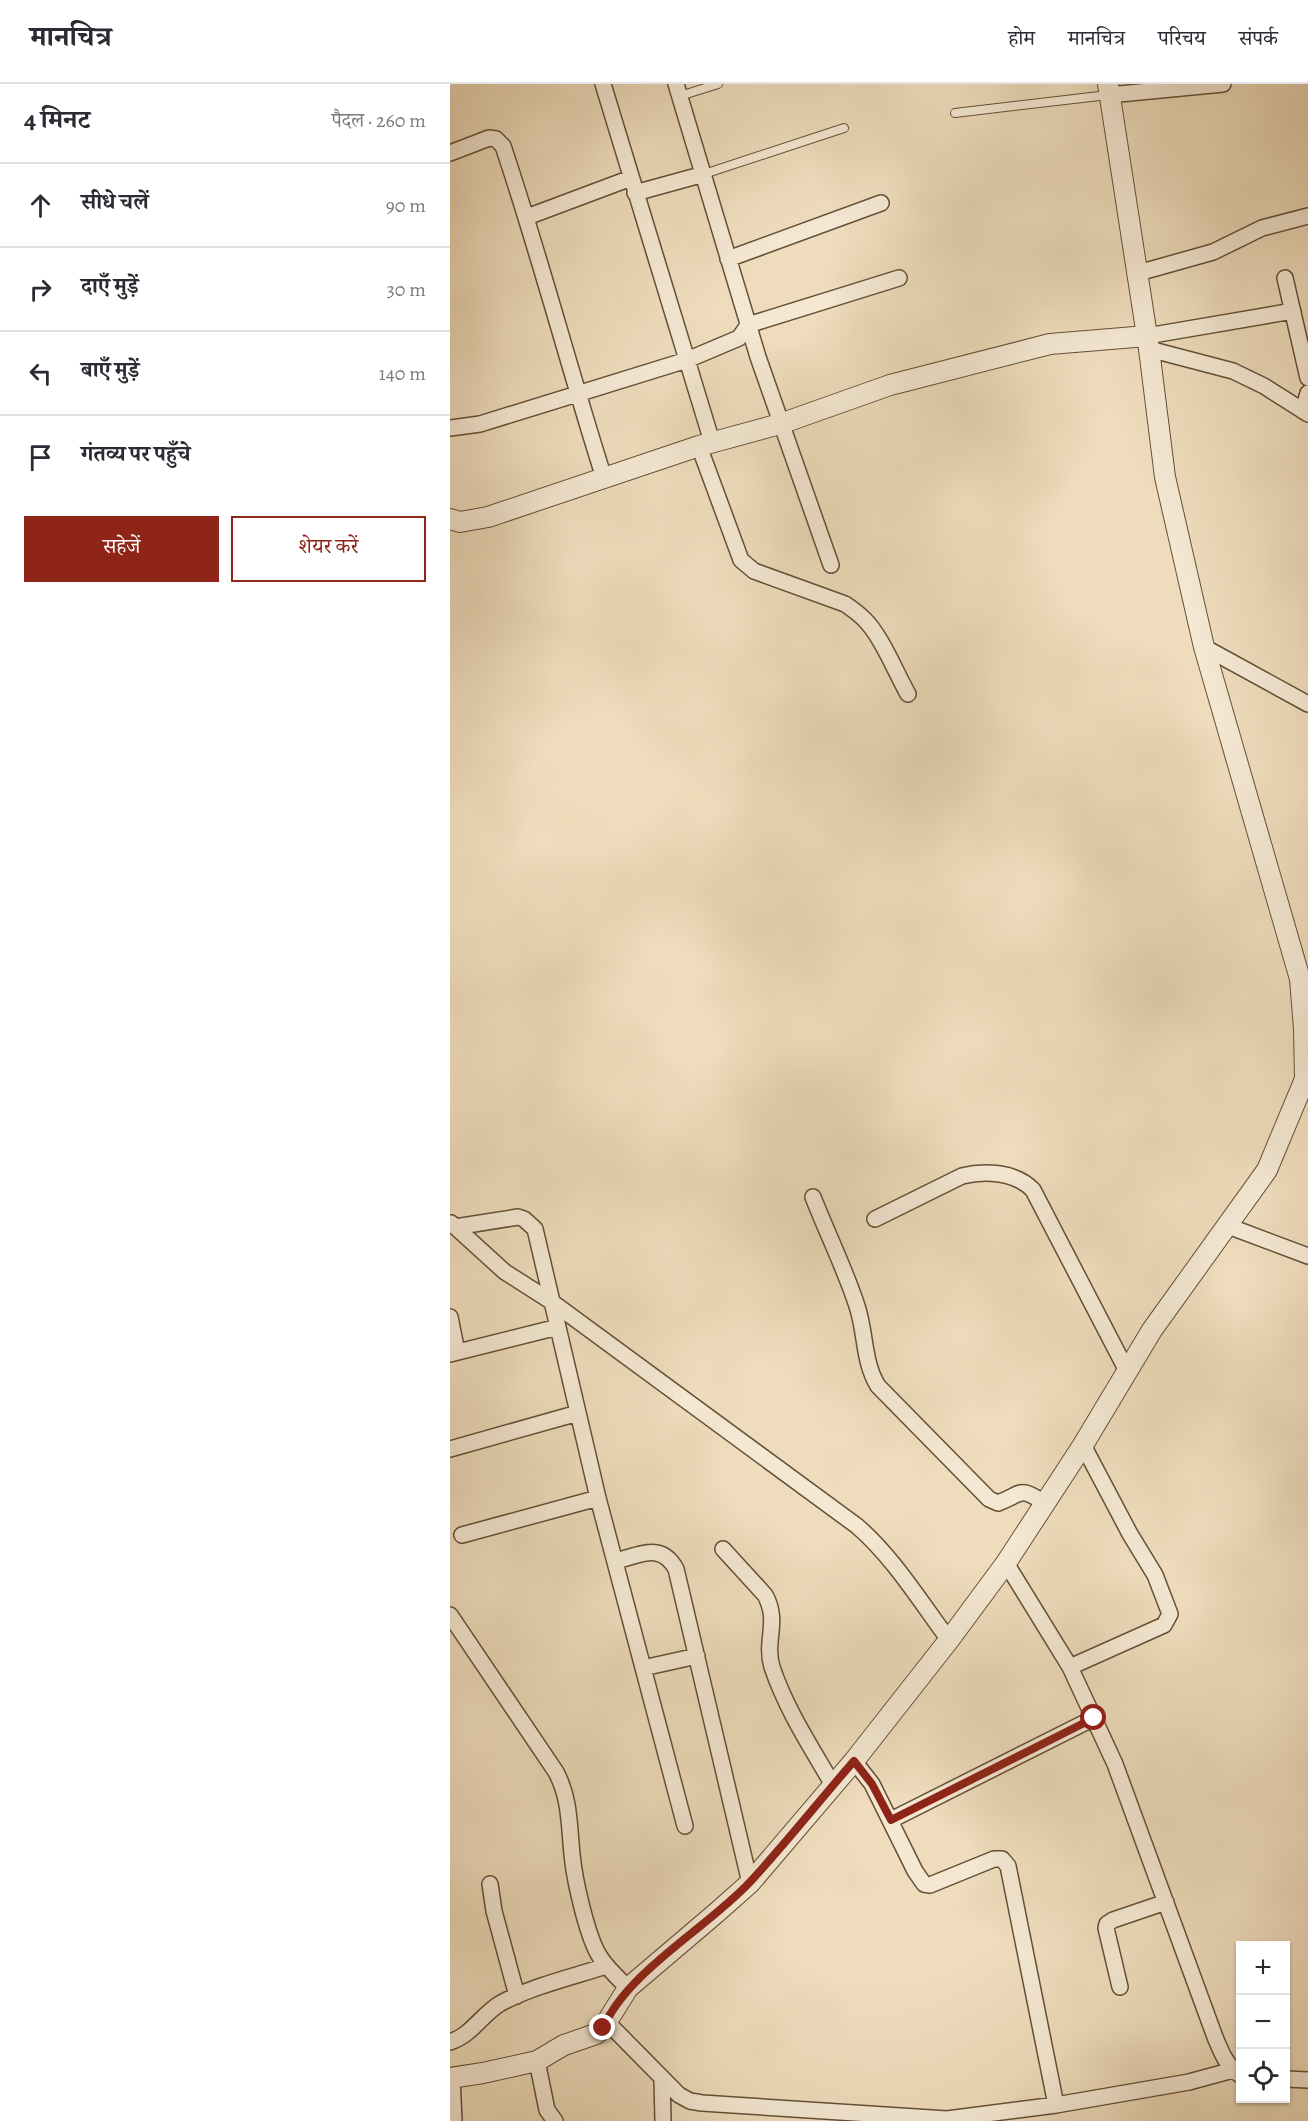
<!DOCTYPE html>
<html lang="hi">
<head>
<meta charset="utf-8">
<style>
	body { margin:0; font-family:Alegreya,"Noto Serif Devanagari",serif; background:#f7f7f7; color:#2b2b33 }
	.controls { position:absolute; right:18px; bottom:18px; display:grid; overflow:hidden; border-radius:0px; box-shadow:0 2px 4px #0004 }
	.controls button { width:54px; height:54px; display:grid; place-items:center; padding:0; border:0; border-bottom:2px solid #e1e1e2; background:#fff; color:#2b2b33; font:30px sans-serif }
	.stop { position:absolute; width:18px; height:18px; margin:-14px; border:4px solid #8f2418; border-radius:50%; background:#fff }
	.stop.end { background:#8f2418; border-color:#fff; box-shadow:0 2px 6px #0008 }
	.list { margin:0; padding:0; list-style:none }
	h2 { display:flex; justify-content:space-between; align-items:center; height:78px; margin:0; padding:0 24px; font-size:26px }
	h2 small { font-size:20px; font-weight:400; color:#7c7c81 }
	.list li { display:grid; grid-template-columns:39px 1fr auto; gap:18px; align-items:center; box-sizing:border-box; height:84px; padding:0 24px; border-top:2px solid #e1e1e2 }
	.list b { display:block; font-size:22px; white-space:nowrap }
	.list em { font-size:20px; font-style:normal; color:#7c7c81 }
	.actions { display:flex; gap:12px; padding:18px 24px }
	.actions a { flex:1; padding:14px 0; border:2px solid #8f2418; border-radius:0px; text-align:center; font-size:21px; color:#8f2418 }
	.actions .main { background:#8f2418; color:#fff }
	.icon { flex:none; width:33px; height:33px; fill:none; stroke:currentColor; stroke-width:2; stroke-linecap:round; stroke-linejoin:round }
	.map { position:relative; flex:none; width:858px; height:2037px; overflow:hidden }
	header { display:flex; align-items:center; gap:36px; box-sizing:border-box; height:84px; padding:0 30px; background:#fff; border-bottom:2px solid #e1e1e2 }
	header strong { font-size:28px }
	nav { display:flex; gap:33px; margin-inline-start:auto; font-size:21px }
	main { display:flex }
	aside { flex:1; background:#fff }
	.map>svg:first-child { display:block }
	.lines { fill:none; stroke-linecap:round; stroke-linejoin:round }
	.service-casing { stroke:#645036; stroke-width:10 }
	.minor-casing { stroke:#645036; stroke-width:18 }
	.tertiary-casing { stroke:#645036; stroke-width:22 }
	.service { stroke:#f4e8d3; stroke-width:8 }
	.minor { stroke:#f4e8d3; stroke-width:15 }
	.tertiary { stroke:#f4e8d3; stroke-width:20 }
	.route { stroke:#8f2418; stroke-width:8 }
</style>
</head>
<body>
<header>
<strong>मानचित्र</strong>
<nav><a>होम</a><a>मानचित्र</a><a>परिचय</a><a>संपर्क</a></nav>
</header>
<main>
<aside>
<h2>4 मिनट<small>पैदल · 260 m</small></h2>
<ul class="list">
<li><svg class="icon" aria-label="ahead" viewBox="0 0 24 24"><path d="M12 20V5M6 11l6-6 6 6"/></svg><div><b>सीधे चलें</b></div><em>90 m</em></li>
<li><svg class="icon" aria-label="right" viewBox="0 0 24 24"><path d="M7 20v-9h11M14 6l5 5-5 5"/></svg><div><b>दाएँ मुड़ें</b></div><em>30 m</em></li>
<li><svg class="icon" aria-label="left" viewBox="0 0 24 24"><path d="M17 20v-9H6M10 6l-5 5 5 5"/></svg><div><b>बाएँ मुड़ें</b></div><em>140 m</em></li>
<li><svg class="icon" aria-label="arrive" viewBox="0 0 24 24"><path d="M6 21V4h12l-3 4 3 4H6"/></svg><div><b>गंतव्य पर पहुँचे</b></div></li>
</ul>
<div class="actions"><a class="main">सहेजें</a><a>शेयर करें</a></div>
</aside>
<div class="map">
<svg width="858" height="2037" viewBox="0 0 858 2037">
	<rect width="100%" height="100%" fill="#eedcbc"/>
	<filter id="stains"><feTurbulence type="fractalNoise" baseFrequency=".00333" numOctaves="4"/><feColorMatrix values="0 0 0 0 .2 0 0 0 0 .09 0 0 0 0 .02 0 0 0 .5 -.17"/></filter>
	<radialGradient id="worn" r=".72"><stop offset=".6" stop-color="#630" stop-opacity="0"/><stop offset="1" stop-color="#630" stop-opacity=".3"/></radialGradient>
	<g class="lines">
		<g class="service-casing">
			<path id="service" d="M230,12L268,0
				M505,29L658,11
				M254,90L394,44"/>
		</g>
		<g class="minor-casing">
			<path id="minor" d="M153,0L262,358
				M226,0L308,273L381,481
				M659,11L773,0
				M0,69L39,54L46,55L53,62C90,172 119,284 154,394
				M185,109L254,90
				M77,133L181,94
				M278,175L431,119
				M688,189L763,168L812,144L858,132
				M835,194L858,294
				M697,252L843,227
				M699,265L783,287L814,302L858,330
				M853,327L858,309
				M0,344L30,340L237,276L289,254L298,241L449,194
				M249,362L291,476L304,487L395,520C401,524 408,529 414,535C431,551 446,589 458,610
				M754,563L858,620
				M363,1113C377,1149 395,1185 407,1222C416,1249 413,1278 428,1302L539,1415L548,1419C574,1409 568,1402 595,1419
				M425,1135L512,1092C535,1086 566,1088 583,1106L677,1287
				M1,1139L55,1188L102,1218L407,1442C443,1473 470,1517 499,1556
				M778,1142L858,1172
				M5,1143L68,1133L74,1135L85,1145L148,1414L235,1742
				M0,1233L7,1268
				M0,1270L108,1243
				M0,1365L128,1329
				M12,1451L148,1414
				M273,1465L315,1511C330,1538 314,1556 322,1583C336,1625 361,1663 383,1701
				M165,1477C191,1471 211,1458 226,1485L300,1799
				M556,1479L620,1583L665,1680L765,1953C771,1967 776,1982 790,1991
				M0,1531L106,1688C120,1714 119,1741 122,1770C124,1794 137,1853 150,1873C158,1885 168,1894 178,1904
				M620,1583L714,1541L720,1530L705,1491L680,1450L633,1361
				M193,1584L247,1572
				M404,1677L422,1700L465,1787L474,1800L480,1801L544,1775H552L558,1782L606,2021
				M441,1736L644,1634
				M40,1800L44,1827L67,1912
				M670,1903L656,1844L657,1840L663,1836L716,1818
				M156,1937L229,2011L240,2017L252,2019L497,2035L606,2021L739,1998L783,1986
				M0,1958C22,1951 32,1930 51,1919C83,1902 122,1893 156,1882
				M87,1977L97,2026L105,2037
				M2,1993L4,2037
				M212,1995L213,2037
				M836,1995L858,1996"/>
		</g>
		<g class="tertiary-casing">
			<path id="tertiary" d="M0,435L10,438L38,433L249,362L330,340L440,301L600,260L697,252
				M0,1994L33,1989L87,1977L114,1961L146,1950L153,1944L178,1904L265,1830L300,1799L404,1677L499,1556L556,1479L633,1361L702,1246L817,1086L855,995L854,945L850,895L754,563L715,393L699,265L658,0"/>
		</g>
		<use href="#service" class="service"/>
		<use href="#minor" class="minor"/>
		<use href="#tertiary" class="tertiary"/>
	</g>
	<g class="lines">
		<path class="route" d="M153,1944C178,1887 256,1845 300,1798C336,1759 369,1717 404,1677L422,1700L441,1736L644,1634"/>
	</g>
	<rect width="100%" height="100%" filter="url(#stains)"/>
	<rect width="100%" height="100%" fill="url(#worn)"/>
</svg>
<div class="controls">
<button>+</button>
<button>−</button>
<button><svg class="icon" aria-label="locate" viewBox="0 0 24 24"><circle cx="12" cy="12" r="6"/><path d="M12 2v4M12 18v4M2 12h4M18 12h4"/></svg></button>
</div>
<div class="stop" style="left:644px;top:1634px"></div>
<div class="stop end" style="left:153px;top:1944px"></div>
</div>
</main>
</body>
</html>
